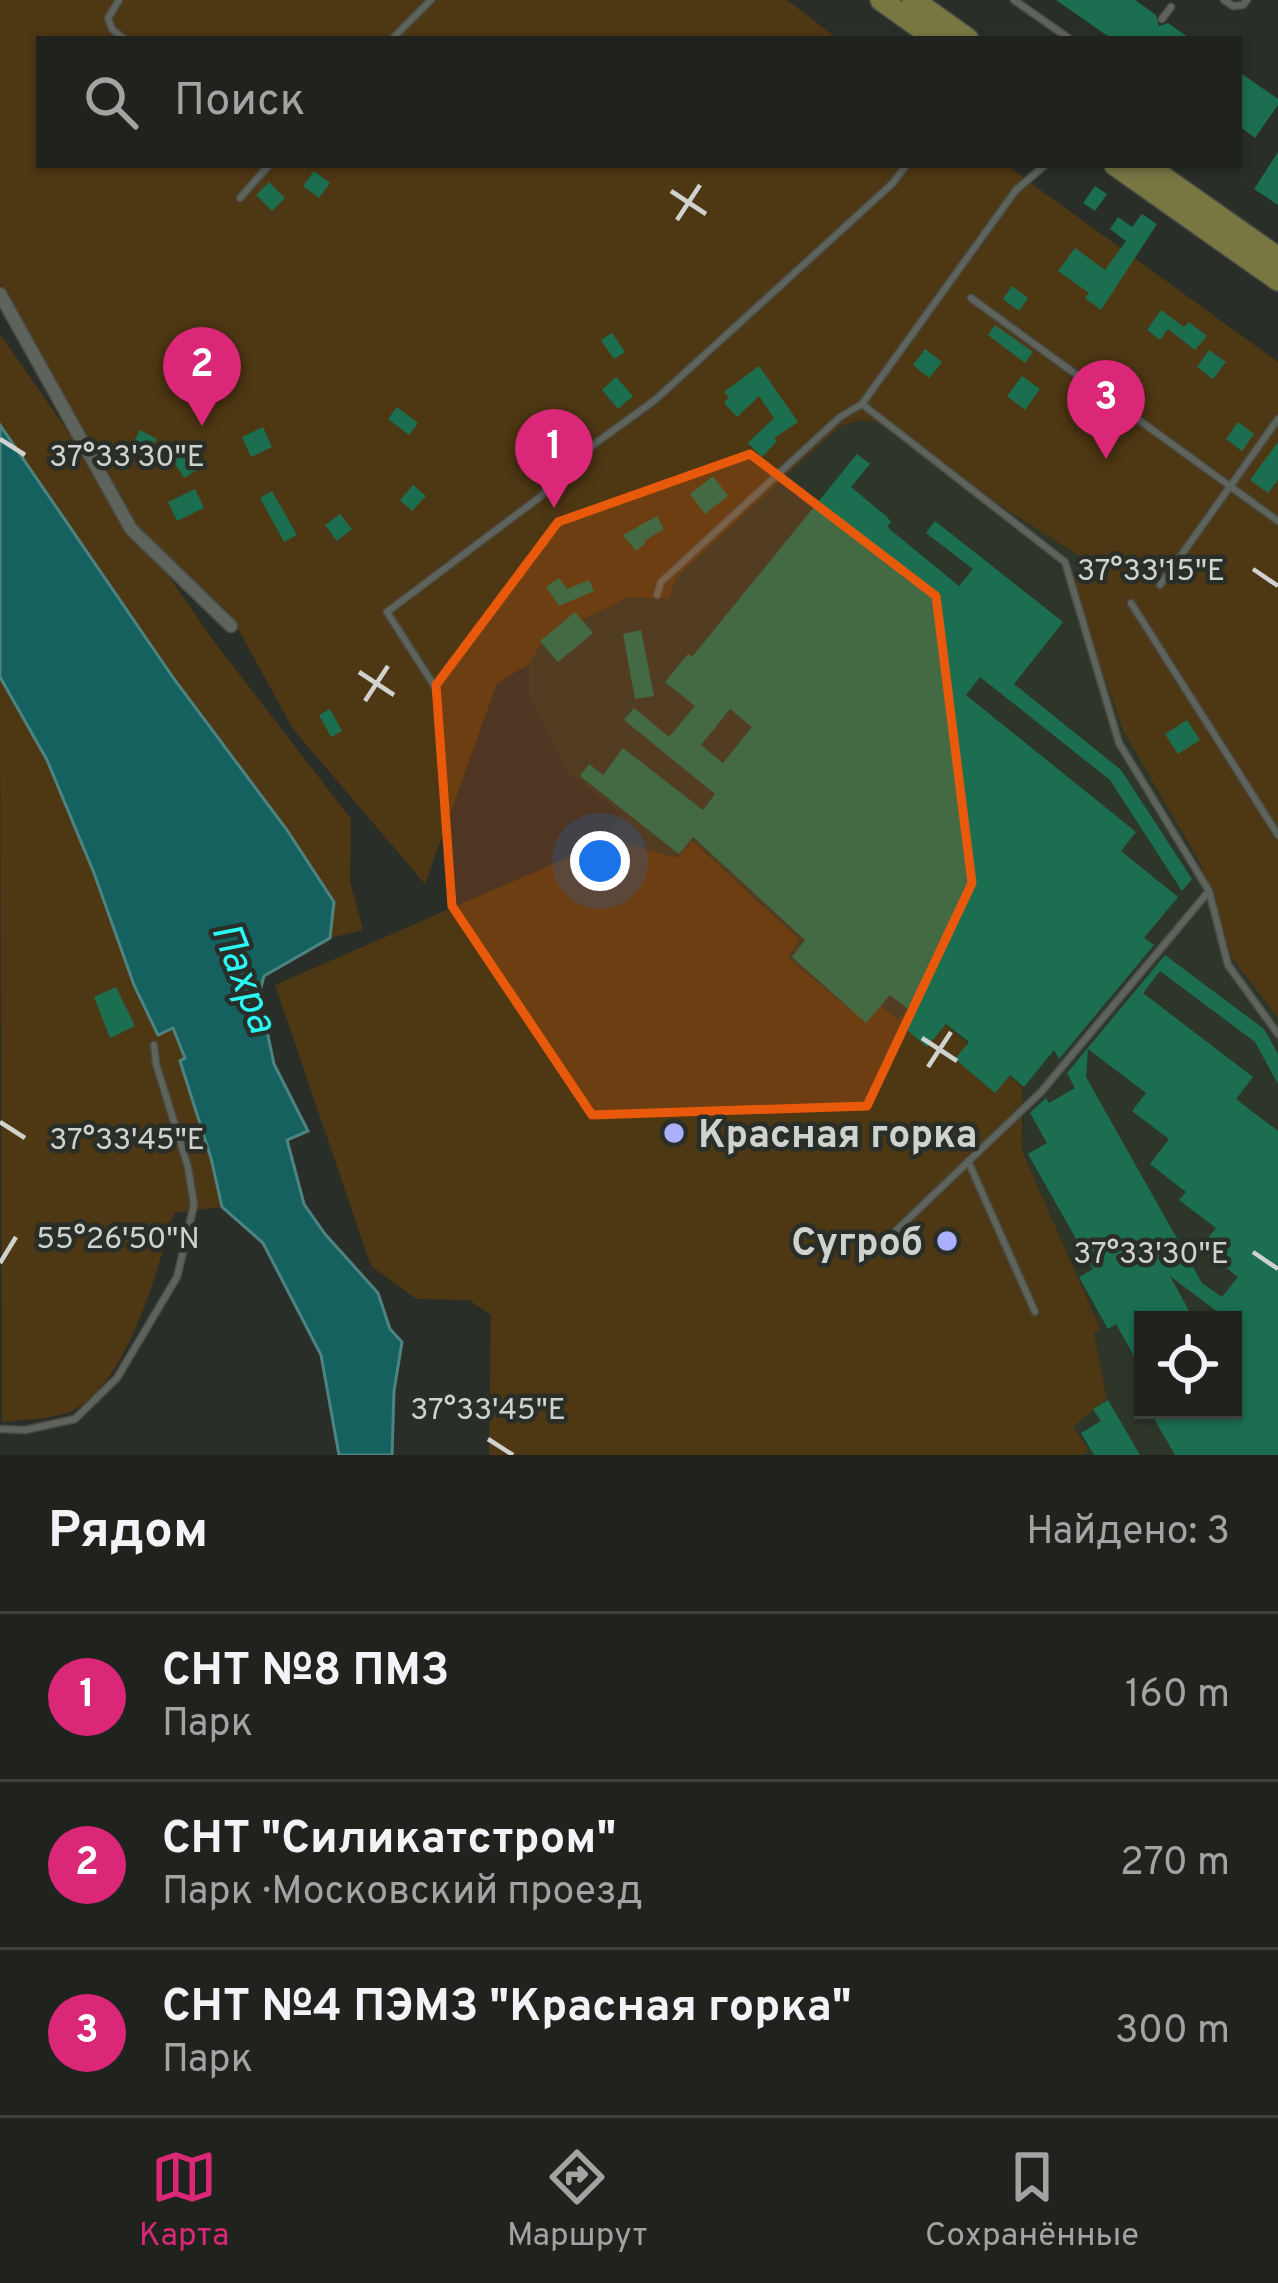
<!DOCTYPE html>
<html lang="ru">
<head>
<meta charset="utf-8">
<style>
	body { margin:0; font-family:Overpass,sans-serif; background:#282a27; color:#f1f3f6 }
	.controls { position:absolute; right:36px; bottom:36px; display:grid; overflow:hidden; border-radius:0px; box-shadow:0 3px 9px #0004 }
	.controls button { width:108px; height:108px; display:grid; place-items:center; padding:0; border:0; border-bottom:3px solid #3d3f3c; background:#20221e; color:#f1f3f6; font:60px sans-serif }
	.you { position:absolute; left:600px; top:861px; width:42px; height:42px; margin:-30px; border:9px solid #fff; border-radius:50%; background:#1a73e8; box-shadow:0 0 0 18px #1a73e833 }
	.badge { display:grid; place-items:center; width:78px; height:78px; border-radius:50%; background:#db2777; color:#fff; font-size:39px; font-weight:700 }
	.pin { position:absolute; translate:-50% -99px; filter:drop-shadow(0 3px 6px #0008) }
	.pin::after { content:''; position:absolute; top:63px; width:42px; height:36px; background:inherit; clip-path:polygon(0 0,100% 0,50% 100%) }
	.list { margin:0; padding:0; list-style:none }
	h2 { display:flex; justify-content:space-between; align-items:center; height:156px; margin:0; padding:0 48px; font-size:51px }
	h2 small { font-size:39px; font-weight:400; color:#a2a4a4 }
	.list li { display:grid; grid-template-columns:78px 1fr auto; gap:36px; align-items:center; box-sizing:border-box; height:168px; padding:0 48px; border-top:3px solid #3d3f3c }
	.list b { display:block; font-size:45px; white-space:nowrap }
	.list p { margin:0; font-size:39px; white-space:nowrap; color:#a2a4a4 }
	.list em { font-size:39px; font-style:normal; color:#a2a4a4 }
	.icon { flex:none; width:66px; height:66px; fill:none; stroke:currentColor; stroke-width:2; stroke-linecap:round; stroke-linejoin:round }
	.map { position:relative; flex:none; width:1278px; height:1455px; overflow:hidden }
	.search { position:absolute; background:#20221e; box-shadow:0 3px 9px #0004; left:36px; right:36px; top:36px; height:132px; display:flex; align-items:center; gap:30px; box-sizing:border-box; padding:0 42px; border-radius:0px; color:#a2a4a4; font-size:45px }
	.sheet { height:660px; background:#20221e }
	nav { display:flex; justify-content:space-around; align-items:center; box-sizing:border-box; height:168px; border-top:3px solid #3d3f3c; background:#20221e; font-size:33px; color:#a2a4a4 }
	nav a { display:grid; justify-items:center; gap:6px }
	nav .on { color:#db2777 }
	.map>svg:first-child { display:block }
	.built { fill:#2e362a; fill-rule:evenodd }
	.green { fill:#4e3713 }
	.water { fill:#15615f; stroke:#4d8380; stroke-width:3 }
	.building { fill:#1b6f50; fill-rule:evenodd }
	.lines { fill:none; stroke-linecap:round; stroke-linejoin:round }
	.lane-casing { stroke:#484b45; stroke-width:9 }
	.street-casing { stroke:#484b45; stroke-width:15 }
	.primary-casing { stroke:#484b45; stroke-width:24 }
	.lane { stroke:#5e635b; stroke-width:6 }
	.street { stroke:#5e635b; stroke-width:12 }
	.primary { stroke:#787742; stroke-width:21 }
	.marked { fill:#e8590c; fill-opacity:0.2; stroke:#e8590c; stroke-width:9; stroke-linejoin:round }
	.ticks { fill:none; stroke:#cfd2ce; stroke-width:4.5 }
	.poi-dot { fill:#aab0fb; stroke:#2a2e28; stroke-width:4.5 }
	.labels { text-anchor:middle; stroke-width:9; stroke-linejoin:round; paint-order:stroke }
	.poi-label { font-size:39px; font-weight:bold; fill:#cfd2ce; stroke:#2a2e28; text-anchor:start }
	.water-label { font-size:42px; font-style:italic; fill:#2bf8f4; stroke:#2a2e28 }
	.ticks-label { font-size:30px; text-anchor:middle; fill:#cfd2ce; stroke:#2a2e28; stroke-width:9; stroke-linejoin:round; paint-order:stroke }
</style>
</head>
<body>
<div class="map">
<svg width="1278" height="1455" viewBox="0 0 1278 1455">
	<rect width="100%" height="100%" fill="#2a2e28"/>
	<path class="built" d="M861,420L884,423L978,491L1091,564L1124,732L1199,861L1232,958L1278,1018V1455H1082L1089,1448L1073,1427L1107,1399L1094,1333L1101,1329L1022,1151L1024,1115L898,1021L848,1008L788,958L799,939L691,842L677,858L610,839L620,812L568,773L529,695V664L543,638L630,597L668,598L677,577L840,426ZM1143,1320H1233V1410H1143Z"/>
	<path class="green" d="M0,0H787L838,39H39V165H1006L1278,362V1018L1232,958L1199,861L1124,732L1070,582L1090,563L978,491L884,423L861,420L840,426L677,577L668,599L630,597L544,638L529,664L497,683L425,884L293,729L230,614L137,526L49,381L0,284Z
		M0,334L213,640L351,819L350,881L363,930L330,938L334,902L287,830L174,679L0,425Z
		M0,677C72,786 102,917 157,1034L173,1028L185,1059L180,1061L211,1158L222,1207L174,1213C157,1269 130,1379 75,1409C57,1420 24,1419 2,1422Z
		M610,839L677,858L692,841L799,939L788,958L847,1007L862,991L898,1020L916,1001L1022,1087V1151L1101,1330L1094,1333L1107,1399L1073,1427L1089,1449L1082,1455H489L491,1315L469,1300L416,1299L371,1266L275,985Z"/>
	<path class="water" d="M0,425L174,679L287,830L334,902L330,938L264,976L260,991L246,998L259,1028L267,1031L274,1064L308,1131L287,1140L304,1204L325,1234L378,1293L390,1329L402,1342L394,1391L392,1455H339L321,1355L263,1243L222,1207L211,1158L180,1061L185,1058L173,1028L158,1035L134,985L94,873L47,760L0,677Z"/>
	<path class="building" d="M1056,0H1135L1156,15L1159,26L1168,23L1191,39H1112Z
		M1239,72L1278,99V105L1255,138L1239,126Z
		M1278,152V205L1254,189Z
		M314,171L330,183L319,198L303,186Z
		M269,182L285,198L272,211L256,195Z
		M1095,186L1107,194L1095,211L1083,203Z
		M1142,214L1157,224L1101,310L1085,298L1089,293L1058,271L1075,248L1105,270L1126,241L1110,229L1118,217L1132,227Z
		M1012,286L1028,298L1019,311L1003,299Z
		M1161,310L1184,327L1189,322L1207,336L1195,350L1168,329L1160,340L1147,330Z
		M995,325L1033,352L1025,363L988,335Z
		M612,333L625,352L614,359L601,340Z
		M925,349L942,362L929,378L913,365Z
		M1209,350L1226,362L1213,379L1197,367Z
		M759,366L798,422L774,438L777,441L762,457L748,443L774,418L759,396L737,417L724,403L729,397L724,392Z
		M1022,376L1040,389L1025,410L1007,396Z
		M616,377L633,396L618,409L602,390Z
		M397,407L418,423L409,435L388,419Z
		M1238,422L1254,434L1242,451L1226,439Z
		M263,427L272,447L251,457L242,437Z
		M140,430L157,439L148,456L131,447Z
		M1278,442V480L1268,493L1250,480Z
		M182,446L197,470L184,478L169,454Z
		M857,454L870,464L851,487L886,516L891,522L887,527L959,586L973,569L926,533L935,521L1063,622L1014,684L1121,770L1192,879L1182,891L1110,780L980,677L966,695L1136,832L1121,851L1178,897L1144,938L1154,945L1059,1059L1054,1050L1024,1087L1010,1075L995,1093L955,1059L969,1042L946,1024L927,1047L902,1026L913,1013L890,995L866,1023L792,957L805,940L693,837L679,854L580,776L589,764L603,775L623,748L703,810L715,794L624,720L634,708L669,737L695,706L665,682L688,654L692,657ZM730,709L752,727L723,763L701,745Z
		M713,476L728,496L705,514L690,494Z
		M413,485L426,496L412,511L400,500Z
		M195,489L204,508L177,521L168,502Z
		M272,491L297,535L284,542L260,498Z
		M340,514L352,529L337,541L325,525Z
		M657,516L664,529L644,541L646,543L636,551L623,535Z
		M559,578L567,589L589,580L594,591L559,606L546,587Z
		M575,612L593,633L558,662L540,641Z
		M641,630L654,696L635,699L623,634Z
		M330,709L342,731L331,737L319,715Z
		M1187,720L1200,740L1178,754L1165,734Z
		M1165,955L1264,1029L1278,1054V1084L1255,1042L1160,971L1143,993L1253,1077L1236,1099L1278,1131V1455H1175L1149,1410H1233V1336L1239,1328L1170,1276L1194,1320H1143V1372L1116,1324L1108,1329L1079,1277L1093,1269L1028,1154L1047,1143L1030,1113L1046,1098L1049,1103L1075,1088L1067,1073ZM1088,1049L1146,1093L1132,1111L1169,1139L1150,1164L1186,1192L1179,1200L1216,1228L1200,1248L1238,1277L1222,1297L1202,1283L1086,1077Z
		M116,987L135,1026L110,1038L94,997Z
		M1108,1400L1140,1455H1094L1081,1433L1101,1421L1093,1409Z"/>
	<g class="lines">
		<g class="lane-casing">
			<path id="lane" d="M119,0L108,18L112,29L124,39
				M1014,0L1070,39
				M1224,0L1233,6L1243,5L1247,0
				M1162,19L1171,7
				M392,39L431,0
				M1045,165L1016,190L862,404L1065,562L1119,743L1209,891L1228,965L1278,1034
				M240,198L269,165
				M971,298L1278,521
				M1160,585L1278,419
				M657,595L661,582L840,417L862,404
				M1131,603L1278,835
				M435,687L387,612L540,497L578,456L655,400L893,183L906,165
				M968,1161L1035,1312
				M880,1246L1041,1092L1209,891
				M0,1429L25,1430L75,1419L117,1378L177,1277L194,1205L188,1167L156,1064L154,1045"/>
		</g>
		<g class="street-casing">
			<path id="street" d="M0,294L131,529L231,626"/>
		</g>
		<g class="primary-casing">
			<path id="primary" d="M881,0L936,39
				M913,0L968,39
				M1115,165L1278,280
				M1146,165L1278,258"/>
		</g>
		<use href="#lane" class="lane"/>
		<use href="#street" class="street"/>
		<use href="#primary" class="primary"/>
	</g>
	<path class="marked" d="M750,454L936,596L972,883L867,1106L592,1115L452,906L436,685L558,522Z"/>
	<path class="ticks" d="M671,191L706,214M677,220L700,185M0,439L25,455M1253,569L1278,586M359,672L394,695M365,701L388,666M922,1038L957,1061M928,1067L951,1032M0,1122L25,1138M1253,1252L1278,1269M0,1263L16,1237M488,1439L513,1455"/>
	<g class="poi-dot">
		<circle cx="674" cy="1133" r="12"/>
		<circle cx="947" cy="1241" r="12"/>
	</g>
	<g class="labels">
		<g class="poi-label">
			<text x="698" y="1147">Красная горка</text>
			<text x="923" y="1255" text-anchor="end">Сугроб</text>
		</g>
		<g class="water-label">
			<text transform="translate(246 977) rotate(69)" y="15">Пахра</text>
		</g>
	</g>
	<g class="ticks-label">
		<text x="127" y="466">37°33'30"E</text>
		<text x="1151" y="580">37°33'15"E</text>
		<text x="127" y="1149">37°33'45"E</text>
		<text x="118" y="1248">55°26'50"N</text>
		<text x="1151" y="1263">37°33'30"E</text>
		<text x="488" y="1419">37°33'45"E</text>
	</g>
</svg>
<div class="controls">
<button><svg class="icon" aria-label="locate" viewBox="0 0 24 24"><circle cx="12" cy="12" r="6"/><path d="M12 2v4M12 18v4M2 12h4M18 12h4"/></svg></button>
</div>
<div class="you"></div>
<div class="pin badge" style="left:554px;top:508px">1</div>
<div class="pin badge" style="left:202px;top:426px">2</div>
<div class="pin badge" style="left:1106px;top:459px">3</div>
<div class="search"><svg class="icon" aria-label="search" viewBox="0 0 24 24"><circle cx="10" cy="10" r="6"/><path d="M15 15l6 6"/></svg>Поиск</div>
</div>
<section class="sheet">
<h2>Рядом<small>Найдено: 3</small></h2>
<ul class="list">
<li><span class="badge">1</span><div><b>СНТ №8 ПМЗ</b><p>Парк</p></div><em>160 m</em></li>
<li><span class="badge">2</span><div><b>СНТ &quot;Силикатстром&quot;</b><p>Парк · Московский проезд</p></div><em>270 m</em></li>
<li><span class="badge">3</span><div><b>СНТ №4 ПЭМЗ &quot;Красная горка&quot;</b><p>Парк</p></div><em>300 m</em></li>
</ul>
</section>
<nav>
<a class="on"><svg class="icon" aria-label="map" viewBox="0 0 24 24"><path d="M3 6l6-2 6 2 6-2v14l-6 2-6-2-6 2zM9 4v14M15 6v14"/></svg>Карта</a>
<a><svg class="icon" aria-label="directions" viewBox="0 0 24 24"><path d="M12 3l9 9-9 9-9-9zM9 14v-3h6M13 9l2 2-2 2"/></svg>Маршрут</a>
<a><svg class="icon" aria-label="saved" viewBox="0 0 24 24"><path d="M7 4h10v16l-5-4-5 4z"/></svg>Сохранённые</a>
</nav>
</body>
</html>
